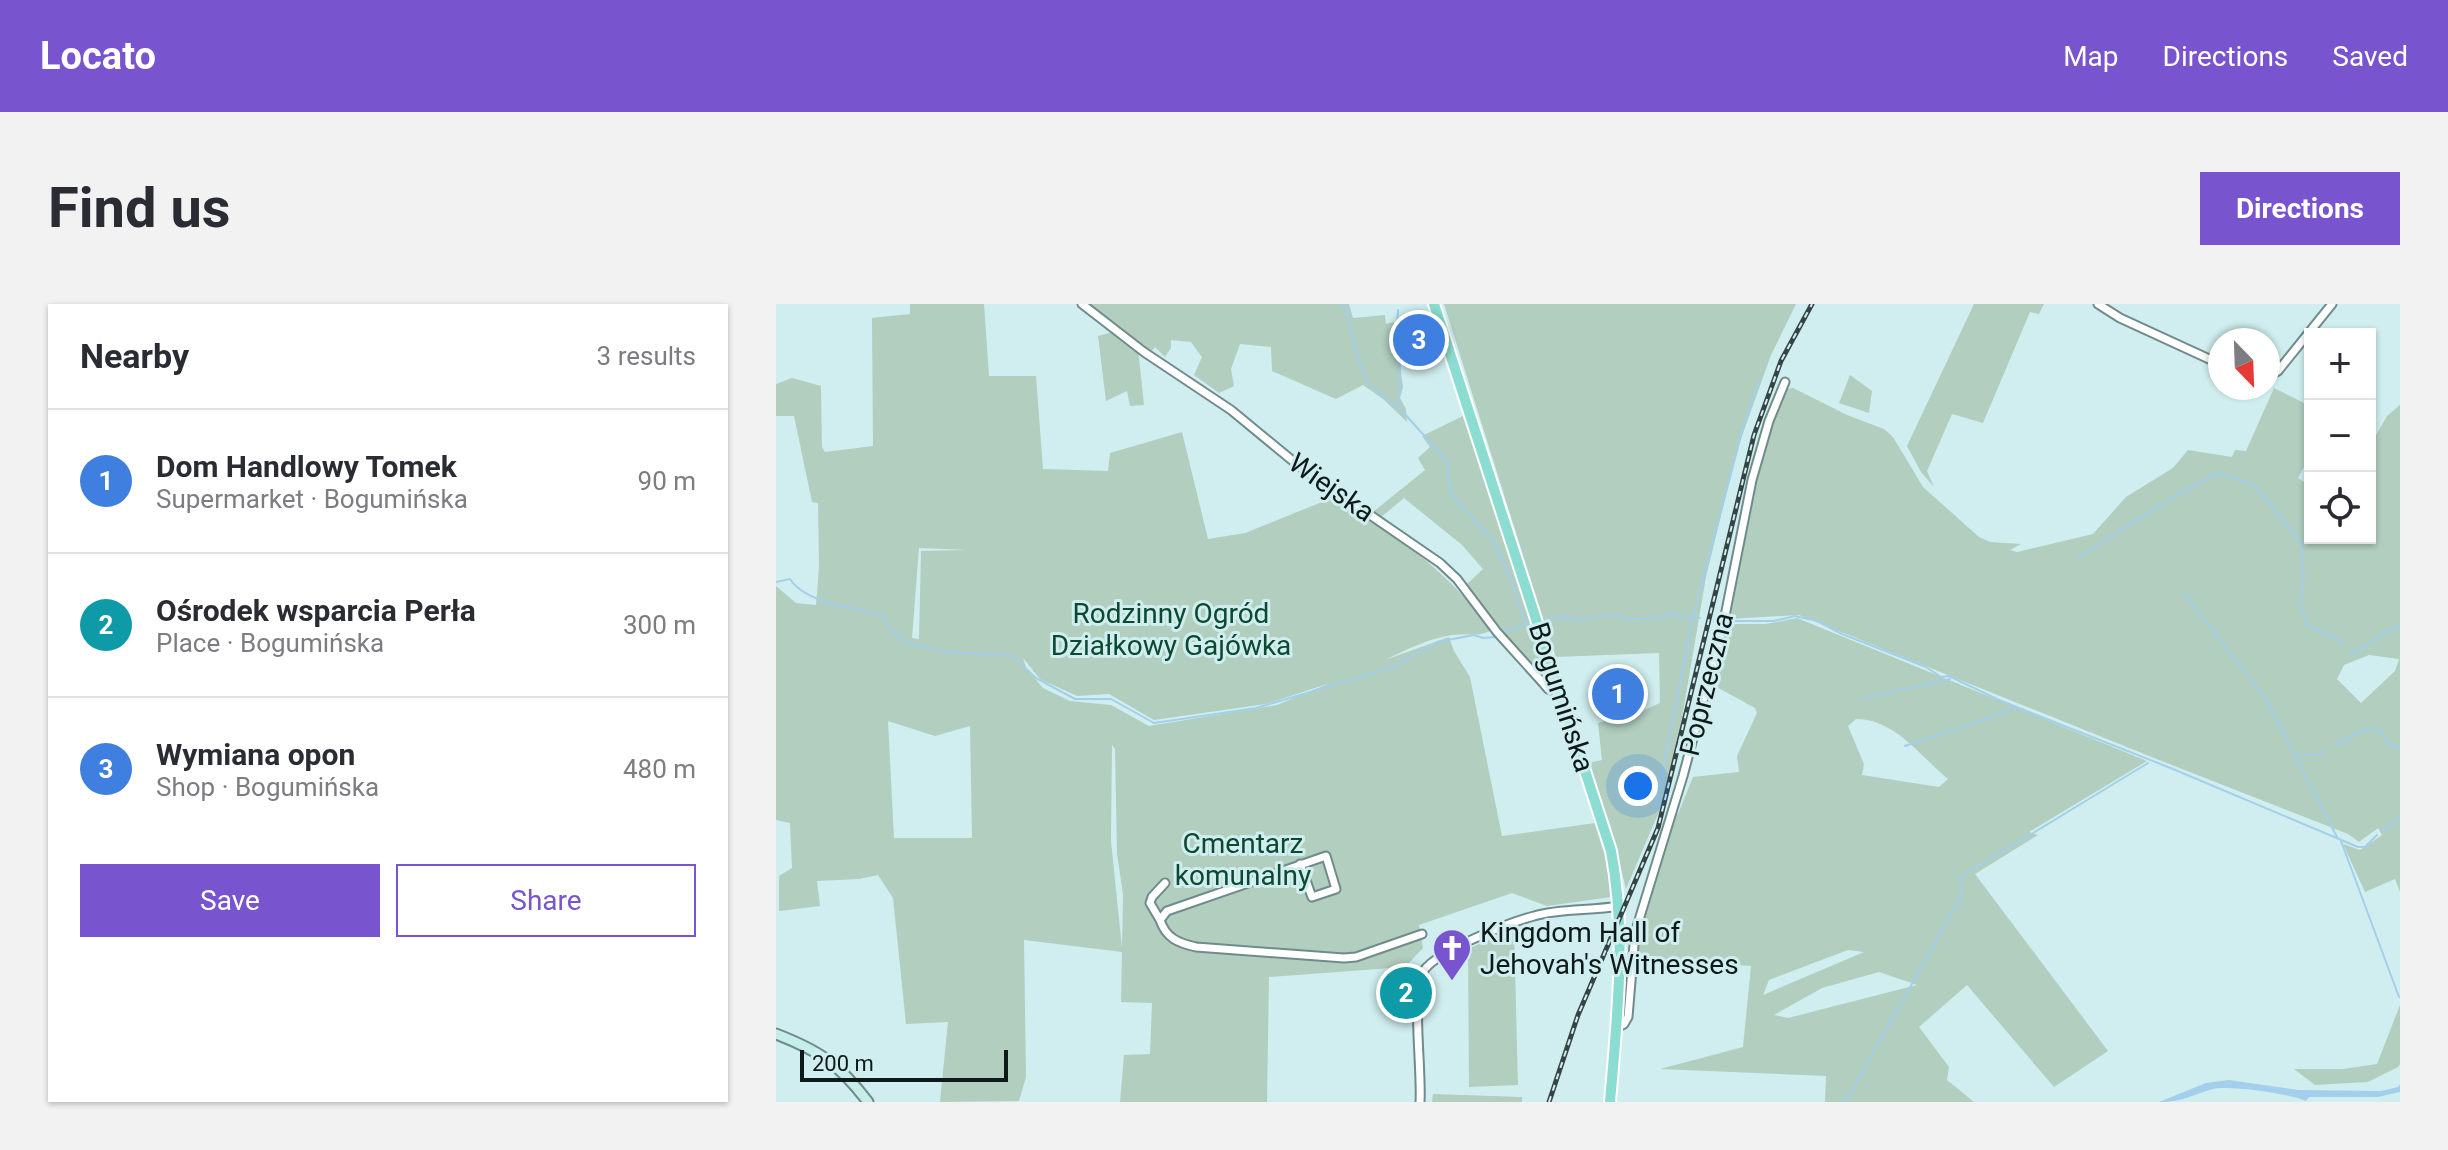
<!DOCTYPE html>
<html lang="en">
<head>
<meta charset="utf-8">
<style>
	body { margin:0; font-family:Roboto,sans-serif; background:#f2f2f3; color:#2b2b33 }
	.controls { position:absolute; right:24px; top:24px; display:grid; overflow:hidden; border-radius:0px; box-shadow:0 2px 6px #0004 }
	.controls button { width:72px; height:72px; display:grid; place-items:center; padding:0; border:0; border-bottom:2px solid #e1e1e2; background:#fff; color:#2b2b33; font:40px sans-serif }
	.compass { position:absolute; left:1432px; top:24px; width:72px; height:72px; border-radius:50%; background:#fff; box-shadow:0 2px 6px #0004; rotate:157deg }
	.scale { position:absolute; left:24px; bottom:20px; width:208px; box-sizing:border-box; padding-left:8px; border:4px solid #0e1919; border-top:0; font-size:22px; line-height:28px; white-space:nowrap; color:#0e1919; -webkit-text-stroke:6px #d0eeef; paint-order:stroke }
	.you { position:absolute; left:862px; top:482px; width:28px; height:28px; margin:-20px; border:6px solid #fff; border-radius:50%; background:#1a73e8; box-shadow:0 0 0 12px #1a73e833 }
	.badge { display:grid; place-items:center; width:52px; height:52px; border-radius:50%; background:#7854ce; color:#fff; font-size:26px; font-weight:700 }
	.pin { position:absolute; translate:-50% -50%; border:4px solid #fff; box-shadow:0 2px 8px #0006 }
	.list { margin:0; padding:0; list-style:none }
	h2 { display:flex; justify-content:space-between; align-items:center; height:104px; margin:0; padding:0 32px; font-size:34px }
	h2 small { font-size:26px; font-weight:400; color:#7c7c81 }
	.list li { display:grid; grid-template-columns:52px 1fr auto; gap:24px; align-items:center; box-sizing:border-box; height:144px; padding:0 32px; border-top:2px solid #e1e1e2 }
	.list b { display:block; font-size:30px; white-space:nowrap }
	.list p { margin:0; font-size:26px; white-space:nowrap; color:#7c7c81 }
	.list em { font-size:26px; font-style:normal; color:#7c7c81 }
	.actions { display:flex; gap:16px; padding:24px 32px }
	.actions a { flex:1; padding:18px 0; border:2px solid #7854ce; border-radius:0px; text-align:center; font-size:28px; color:#7854ce }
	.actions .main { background:#7854ce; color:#fff }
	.icon { flex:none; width:44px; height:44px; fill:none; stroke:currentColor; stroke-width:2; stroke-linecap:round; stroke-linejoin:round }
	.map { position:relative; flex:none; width:1624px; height:798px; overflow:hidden; border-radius:0px }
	header { display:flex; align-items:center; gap:48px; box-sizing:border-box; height:112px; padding:0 40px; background:#7854ce; color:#fff }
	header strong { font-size:38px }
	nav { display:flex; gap:44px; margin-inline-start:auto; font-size:28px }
	.intro { display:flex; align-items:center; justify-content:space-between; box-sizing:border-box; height:192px; padding:0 48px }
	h1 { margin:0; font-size:56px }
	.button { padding:20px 36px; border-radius:0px; background:#7854ce; color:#fff; font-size:28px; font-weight:700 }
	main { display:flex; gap:48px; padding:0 48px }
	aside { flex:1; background:#fff; border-radius:0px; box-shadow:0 2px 6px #0004 }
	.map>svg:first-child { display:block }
	.green { fill:#b1cebf; fill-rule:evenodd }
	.water { fill:#a3cfec }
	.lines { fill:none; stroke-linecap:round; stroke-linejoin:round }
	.stream { stroke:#a3cfec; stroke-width:2 }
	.street-casing { stroke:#6f8b8c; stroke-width:11 }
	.secondary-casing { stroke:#6f8b8c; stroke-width:13 }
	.primary-casing { stroke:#fff; stroke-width:14 }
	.street { stroke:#fff; stroke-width:7 }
	.secondary { stroke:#c6eee8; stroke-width:9 }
	.primary { stroke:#8cddd1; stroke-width:10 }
	.rail-casing { stroke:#354445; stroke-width:5 }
	.rail { stroke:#d0eeef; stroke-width:2; stroke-dasharray:6; stroke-linecap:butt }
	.labels { text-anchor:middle; stroke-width:6; stroke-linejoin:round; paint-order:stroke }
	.street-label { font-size:28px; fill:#0e1919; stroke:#d0eeef }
	.park-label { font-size:28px; fill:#0c4931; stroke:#d0eeef }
	.poi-label { font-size:28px; fill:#0e1919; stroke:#d0eeef; text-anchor:start }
</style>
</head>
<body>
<header>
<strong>Locato</strong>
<nav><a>Map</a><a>Directions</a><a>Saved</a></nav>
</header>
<div class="intro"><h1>Find us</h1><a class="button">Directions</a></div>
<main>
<aside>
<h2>Nearby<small>3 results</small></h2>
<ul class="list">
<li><span class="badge" style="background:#3f7fe0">1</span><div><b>Dom Handlowy Tomek</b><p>Supermarket · Bogumińska</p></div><em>90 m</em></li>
<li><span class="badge" style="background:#0f9aa8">2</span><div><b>Ośrodek wsparcia Perła</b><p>Place · Bogumińska</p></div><em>300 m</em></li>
<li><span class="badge" style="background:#3f7fe0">3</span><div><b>Wymiana opon</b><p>Shop · Bogumińska</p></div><em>480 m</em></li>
</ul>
<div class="actions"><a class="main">Save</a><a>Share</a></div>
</aside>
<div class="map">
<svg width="1624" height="798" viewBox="0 0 1624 798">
	<rect width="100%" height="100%" fill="#d0eeef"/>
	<path class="green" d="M134,0H208L213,72H260L267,165L332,167L334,149L406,128L432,235L469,229L561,192C619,233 674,266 714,327C703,333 688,329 676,331C651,335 632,345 609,356L673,333L678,347L694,373L726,532L819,519L833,559L835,593L771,602L736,589L643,621L647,644L629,663L493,673L491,798H344L348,751L374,750L376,699L345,698L346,648L248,636L250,773L243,797L164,798L172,718L130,720L117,594L102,571L83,575L41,577L44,602L3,607V572L16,564L14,519L0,516V282L20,299L40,301L43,263L42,199L36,198L18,112H0V80L16,74L45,82L46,143L49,148L97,142L96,14L134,10ZM143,244L192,246L145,247L143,335L136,334ZM247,354L264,375L301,392L333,390L378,416L490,400L554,379L501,401L373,422L335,401L294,397L267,384L250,364ZM112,417L159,432L194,422L196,534H118ZM336,441L339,445L341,550L347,590L346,644L335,537Z
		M312,0H573L577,14L609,11L610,20L618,18L627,83L624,94L630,105L631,118L607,95L587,81L560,95L496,67L495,43L464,40L455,65L458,82L443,89L418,71L426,53L415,38L395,36V44L389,53L379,43L375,48Z
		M668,0H1020L995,51L961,146L930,273L902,437L885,503L850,585L834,521L812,459L826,456L822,419L866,407L884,399L883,349L779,353Z
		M1198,0H1268L1263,10L1254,8L1207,119L1176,110L1151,167L1158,183L1145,168L1131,142Z
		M337,28L362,45L368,101L354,102L351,87L330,97L322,32Z
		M1074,71L1096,87L1093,109L1063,99Z
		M1017,84L1071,111L1108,125L1117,133L1147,183L1203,233L1214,238L1245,240L1234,246L1241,248L1317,230L1350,193L1397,164L1412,146L1456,153L1459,146L1470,147L1498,84L1534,102V152L1522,174L1534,182V234H1594V142L1611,112L1624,101V588L1619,575L1589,588L1567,540L1584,546L1606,531L1602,524L1583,538L1572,530L1378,454L1023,311L952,315C967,237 979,159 1008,85ZM1593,351L1623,355L1619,367L1585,399L1561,375L1568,361Z
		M687,112L774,374L769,376C737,349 716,313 690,281L707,265L686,241L628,194L604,214L597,208L649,166L642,154L654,143L646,132Z
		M1021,314L1371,457L1253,528L1262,531L1199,570L1332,747L1278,783L1191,681L1143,723L1173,763L1171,776L1198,798H1049L1050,772L884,765L967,743L975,662L866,654L858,650L877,576L899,510H902L917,473L963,468L961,452L981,409L979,404L935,380L951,320H990ZM1080,415C1119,415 1144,452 1172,475L1163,483L1086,471L1088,460L1072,422ZM1072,646L1088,648L987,691L993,676ZM1103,668L1141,681L1012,714L998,711L1046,684Z
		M738,624L742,781L693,783L692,645Z
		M1624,701V760L1622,763L1592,778L1539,781L1518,765H1567L1601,760Z
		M657,790L746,793V798H656Z"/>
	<path class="water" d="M1453,776L1523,786L1605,787L1622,783L1624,780V788L1602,793H1533L1530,797C1514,790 1455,781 1437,785C1415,791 1408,798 1383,798L1430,779Z"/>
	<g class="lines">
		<path class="stream" d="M564,0L570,3L580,49L592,80L627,108L671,157L674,189L716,235L736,276L749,320
			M622,6L620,40L624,62L623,103
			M1301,254L1396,194L1442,169L1478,181L1525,238L1528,273L1524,301L1532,322L1565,337L1567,340
			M0,278L14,275C30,300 80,304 107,311L113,324L131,339L172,348L237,352L260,374L299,395H335L378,419L480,404L615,364L661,338L698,331L707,334L720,333
			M1407,288L1490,395L1561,533
			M768,316L785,313L788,315L790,310L797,316C813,314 824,313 840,310C854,321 877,312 894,312L897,309L905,313L924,314
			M938,317H944
			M952,317H998L1019,312L1041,317L1066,330L1150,363L1165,373L1173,372L1223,396L1397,465L1582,543H1589L1601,531
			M729,327L755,319
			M1574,350L1588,344L1606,330L1624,322
			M1085,395L1174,375
			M1560,441L1589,425L1604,426L1614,441L1624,443
			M1129,442L1242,404
			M1520,452L1542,451L1550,446
			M880,502L917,314L968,120L984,76
			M1606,527L1624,513
			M1565,537L1623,693
			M1066,798L1074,790L1186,591L1183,574L1372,459"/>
		<g class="street-casing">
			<path id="street" d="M306,0L368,48L455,106L523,162L664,259L681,275L721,328L767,379L772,385L784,389
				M1322,0L1344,14L1444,60
				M1492,73L1502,67L1556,0
				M524,560L536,593L560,585L550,552L391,607L384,616C390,634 402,639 420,643L568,654L580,653L646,630
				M384,616L374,599L376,593L389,579
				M840,724L848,720L852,713L859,629L907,472L947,322L976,176L993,117L1009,78
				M644,798C646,766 636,695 646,670C654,649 735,618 758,612C785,604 815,607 843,602"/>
		</g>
		<g class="secondary-casing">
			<path id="secondary" d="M0,730C44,747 63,760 92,798"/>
		</g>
		<g class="primary-casing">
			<path id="primary" d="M658,0L835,547C851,631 841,714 834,798"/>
		</g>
		<use href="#street" class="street"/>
		<use href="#secondary" class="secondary"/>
		<use href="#primary" class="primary"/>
		<g class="rail-casing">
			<path id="rail" d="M773,798L802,711L882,524L978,131L1005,57L1036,0"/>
		</g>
		<use href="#rail" class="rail"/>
	</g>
	<defs>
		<g id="church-pin" transform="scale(2)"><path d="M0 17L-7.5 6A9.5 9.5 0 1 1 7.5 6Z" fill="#7854ce" stroke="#d0eeef"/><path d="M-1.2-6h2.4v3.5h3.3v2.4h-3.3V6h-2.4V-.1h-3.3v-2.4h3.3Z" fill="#fff"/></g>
	</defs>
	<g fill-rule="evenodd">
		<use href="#church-pin" x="676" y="644"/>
	</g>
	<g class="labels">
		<g class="street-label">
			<text transform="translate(556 183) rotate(35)" y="10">Wiejska</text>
			<text transform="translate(930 380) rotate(-76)" y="10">Poprzeczna</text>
			<text transform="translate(786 393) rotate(72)" y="10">Bogumińska</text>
		</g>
		<g class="park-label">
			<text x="395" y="319">Rodzinny Ogród<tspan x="395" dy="32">Działkowy Gajówka</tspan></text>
			<text x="467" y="549">Cmentarz<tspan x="467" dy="32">komunalny</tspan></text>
		</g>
		<g class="poi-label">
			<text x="704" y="638">Kingdom Hall of<tspan x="704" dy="32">Jehovah's Witnesses</tspan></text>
		</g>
	</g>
</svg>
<div class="controls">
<button>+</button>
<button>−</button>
<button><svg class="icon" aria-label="locate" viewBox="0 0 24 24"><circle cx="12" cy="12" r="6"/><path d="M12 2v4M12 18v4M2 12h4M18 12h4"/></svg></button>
</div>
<svg class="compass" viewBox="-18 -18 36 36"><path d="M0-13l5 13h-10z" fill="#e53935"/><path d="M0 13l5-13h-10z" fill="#7c7c81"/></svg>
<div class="scale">200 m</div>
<div class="you"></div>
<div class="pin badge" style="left:842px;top:390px;background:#3f7fe0">1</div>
<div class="pin badge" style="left:630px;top:689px;background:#0f9aa8">2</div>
<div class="pin badge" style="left:643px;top:36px;background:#3f7fe0">3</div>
</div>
</main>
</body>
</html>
